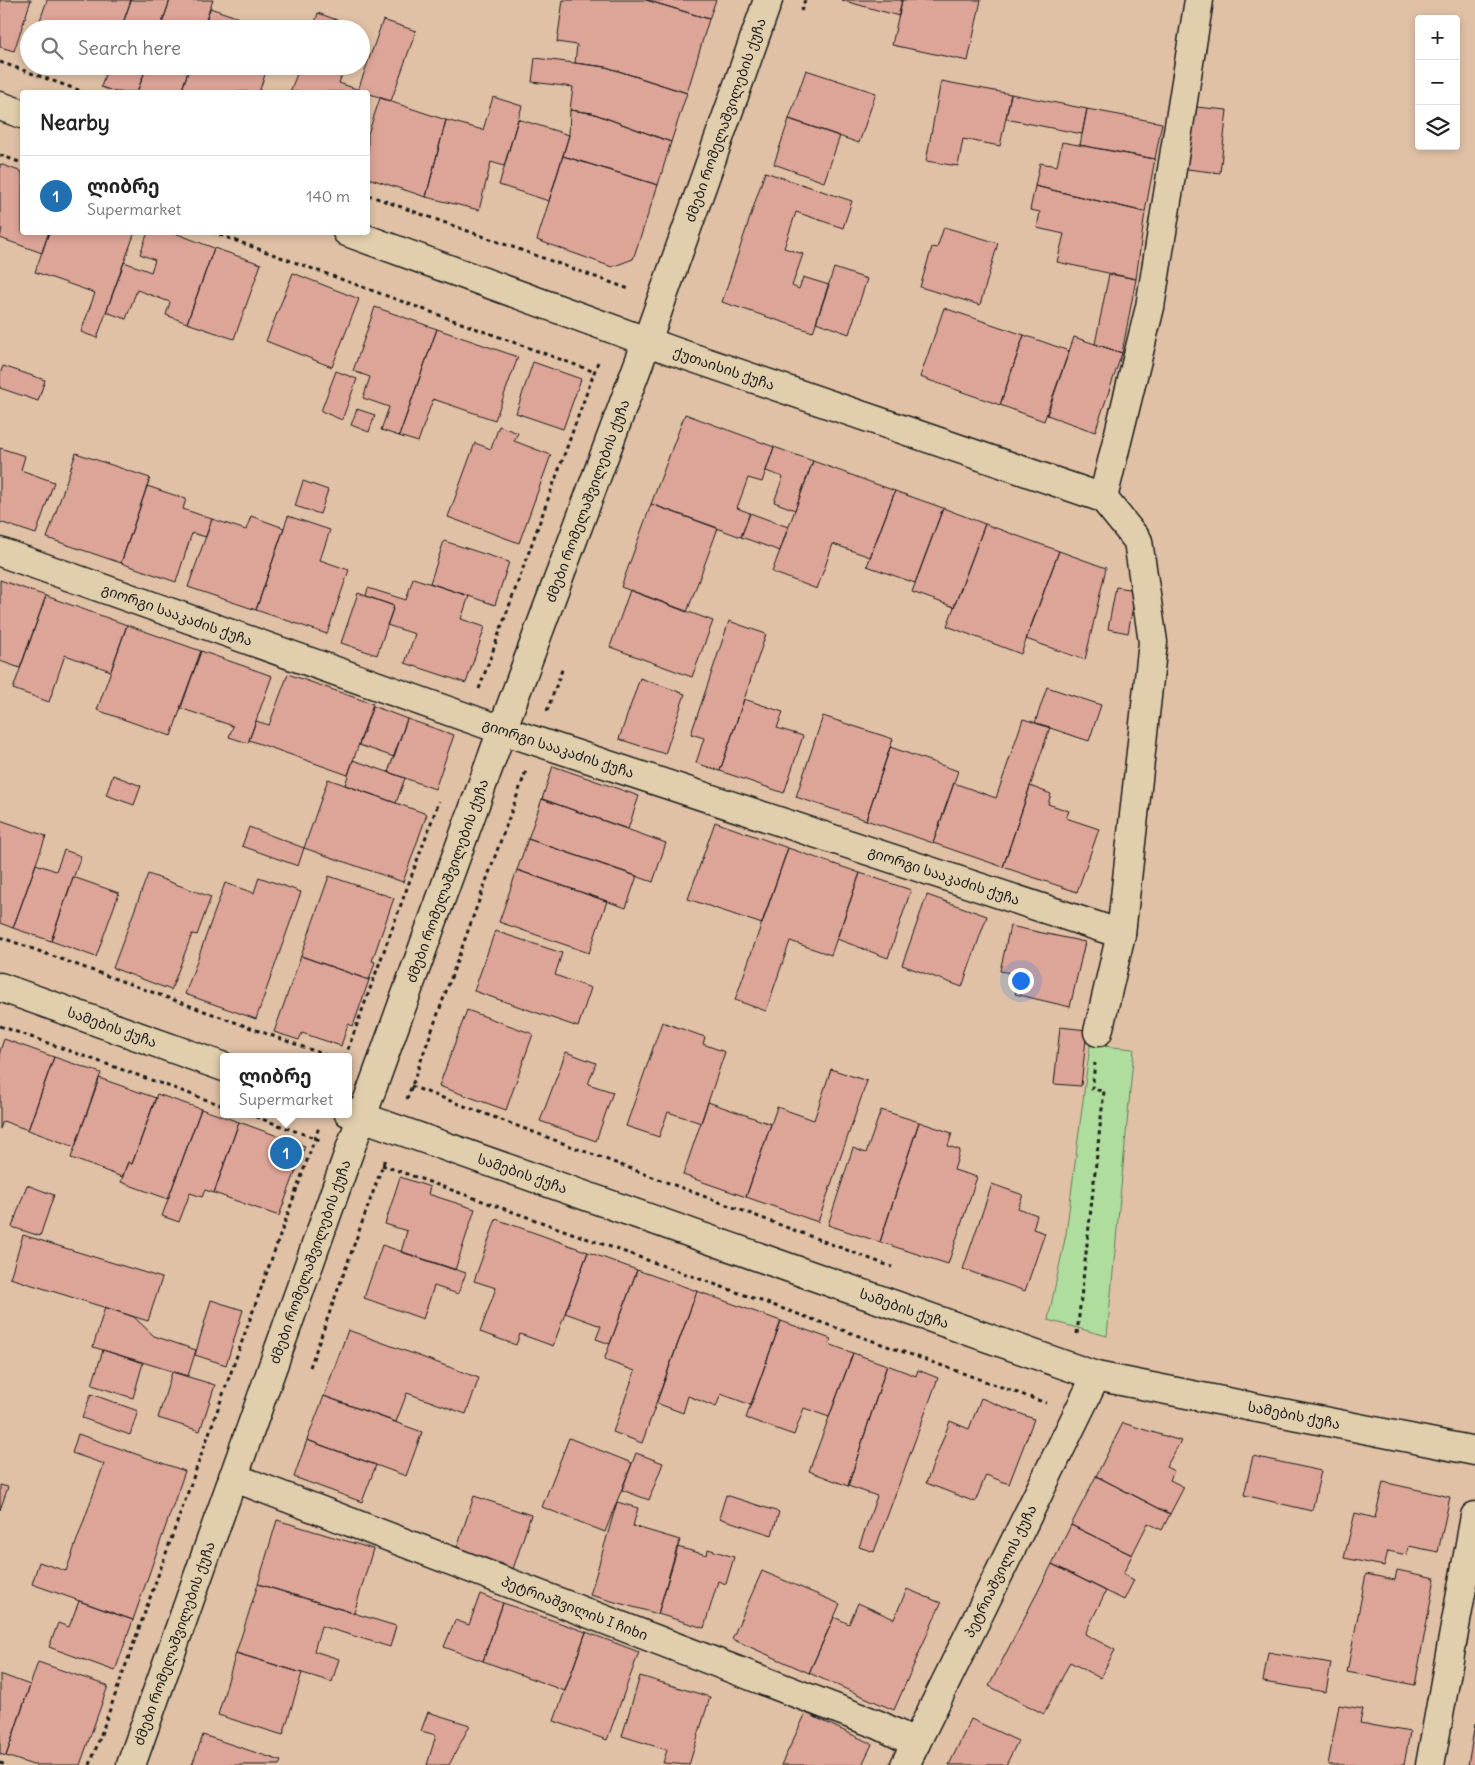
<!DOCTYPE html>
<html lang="en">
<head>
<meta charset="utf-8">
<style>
	body { margin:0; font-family:Delius,"Noto Sans Georgian",sans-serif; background:#f6f6f6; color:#222 }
	.controls { position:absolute; right:15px; top:15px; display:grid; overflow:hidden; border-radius:5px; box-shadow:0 2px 8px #0003 }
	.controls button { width:45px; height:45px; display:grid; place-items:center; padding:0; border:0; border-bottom:1px solid #e0e0e0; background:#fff; color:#222; font:25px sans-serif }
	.you { position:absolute; left:1020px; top:980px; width:18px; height:18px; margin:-12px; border:4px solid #fff; border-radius:50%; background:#1a73e8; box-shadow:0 0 0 8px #1a73e833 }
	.badge { display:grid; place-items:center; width:32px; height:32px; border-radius:50%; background:#1f6fb2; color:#fff; font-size:16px; font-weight:700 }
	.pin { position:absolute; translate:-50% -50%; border:2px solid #fff; box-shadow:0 1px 5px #0006 }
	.popup { position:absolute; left:220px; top:1053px; width:132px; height:65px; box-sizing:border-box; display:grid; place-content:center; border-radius:5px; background:#fff; filter:drop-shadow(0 1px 4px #0005); font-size:16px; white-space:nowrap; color:#767676 }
	.popup b { font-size:19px; color:#222 }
	.popup::after { content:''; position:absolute; left:50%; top:100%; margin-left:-10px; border:10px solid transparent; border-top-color:#fff }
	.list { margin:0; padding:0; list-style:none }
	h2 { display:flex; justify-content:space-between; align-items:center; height:65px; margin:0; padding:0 20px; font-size:21px }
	h2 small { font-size:16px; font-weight:400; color:#767676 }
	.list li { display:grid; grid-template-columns:32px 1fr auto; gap:15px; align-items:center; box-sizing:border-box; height:80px; padding:0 20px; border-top:1px solid #e0e0e0 }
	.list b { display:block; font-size:19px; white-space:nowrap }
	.list p { margin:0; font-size:16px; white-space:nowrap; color:#767676 }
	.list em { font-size:16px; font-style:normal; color:#767676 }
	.icon { flex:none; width:28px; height:28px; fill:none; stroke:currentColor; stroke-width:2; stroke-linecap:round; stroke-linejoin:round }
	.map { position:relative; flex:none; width:1475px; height:1765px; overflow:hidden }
	.search { position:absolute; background:#fff; box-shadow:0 2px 8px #0003; left:20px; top:20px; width:350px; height:55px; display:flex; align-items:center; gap:12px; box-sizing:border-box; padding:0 18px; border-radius:28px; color:#767676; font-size:19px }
	.panel { position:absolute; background:#fff; box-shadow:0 2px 8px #0003; left:20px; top:90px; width:350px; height:145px; border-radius:5px }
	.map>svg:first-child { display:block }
	.green { fill:#aedd9d; stroke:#657c5c }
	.building { fill:#dda498; stroke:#1c1c1c }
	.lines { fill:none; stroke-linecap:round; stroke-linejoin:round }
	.minor-casing { stroke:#1c1c1c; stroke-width:31 }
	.path { stroke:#1c1c1c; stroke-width:3; stroke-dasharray:4 4; stroke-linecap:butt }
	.minor { stroke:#e1ceac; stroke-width:28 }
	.labels { text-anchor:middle; stroke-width:4; stroke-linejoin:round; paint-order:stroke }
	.street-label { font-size:14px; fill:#1c1c1c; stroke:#e1ceac }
</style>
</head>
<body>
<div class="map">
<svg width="1475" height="1765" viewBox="0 0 1475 1765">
	<rect width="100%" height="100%" fill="#e0c1a6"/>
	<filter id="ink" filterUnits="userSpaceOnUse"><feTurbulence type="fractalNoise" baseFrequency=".02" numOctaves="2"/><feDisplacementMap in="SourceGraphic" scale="10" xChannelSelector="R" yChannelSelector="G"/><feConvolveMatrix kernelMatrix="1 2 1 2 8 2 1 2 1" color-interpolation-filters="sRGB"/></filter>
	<g filter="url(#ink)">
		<path class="green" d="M1090,1045L1134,1049L1107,1336L1048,1320L1066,1234Z"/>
		<path class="building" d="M0,0H31L14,51L0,47Z
			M47,0H131L121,29H37Z
			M131,0H170L160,29H121Z
			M170,0H213L203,29H160Z
			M563,0H646L709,19L687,93L606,67L575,63L577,45L557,42Z
			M646,0H716L709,19Z
			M841,0H902L899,16Z
			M902,0H981L968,61L892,45Z
			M210,8L271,29H203Z
			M318,13L358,28V29H313Z
			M383,20L416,31L391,101L358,90Z
			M535,58L606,67L687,93L671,142L592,113L570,110L573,87L532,82Z
			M108,66H147L137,92H116L101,87Z
			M147,66H190L181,92H137Z
			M190,66H268L259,92H181Z
			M300,66H345L339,83L365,92H290Z
			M806,70L876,93L859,143L789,119Z
			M941,81L1011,94L1000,146L963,139L958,166L926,161Z
			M1011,94L1087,109L1082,134L1006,119Z
			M493,97L522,106L504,166L491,162L479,210L426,197L446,120L483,130Z
			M380,98L446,120L426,197L368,178V134Z
			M1186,106L1227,110L1220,173L1179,168Z
			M1087,109L1162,123L1155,159L1080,145Z
			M570,110L592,113L671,142L658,185L563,156L569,135Z
			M518,119L569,135L549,201L499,185Z
			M789,119L840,136L824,182L774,164Z
			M1062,142L1155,159L1145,212L1035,186L1040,163L1057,166Z
			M563,156L658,185L633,259L612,267L537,240Z
			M0,164L22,172V232H49L42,253L0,238L2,229L0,228Z
			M765,172L852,201L843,228L796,212L784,248L803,254L792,286L799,289L803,277L829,285L813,332L722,302Z
			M1035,186L1145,212L1136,279L1057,262L1064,234L1037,228L1040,212L1030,210Z
			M944,227L998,243L980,305L920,287L932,247L937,248Z
			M49,232H135L97,338L81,332L95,293L35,272Z
			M148,232H172L214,248L187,323L166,315L170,302L137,290L126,319L106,312L124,262L151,272L155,260L140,254Z
			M214,248L261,264L234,339L187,323Z
			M834,268L867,279L849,334L816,322Z
			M293,273L359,299L332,367L266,341Z
			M1109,274L1136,279L1122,353L1095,344Z
			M375,307L437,329L399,436L381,430L389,407L363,398L370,377L353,371Z
			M944,308L1024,335L1000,405L920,377Z
			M437,329L518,357L495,420L433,399L418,442L399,436Z
			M1024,335L1069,351L1044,421L1000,405Z
			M1074,337L1122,353L1095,432L1047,415Z
			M533,362L581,379L563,429L516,413Z
			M3,366L45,380L38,401L0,388V374Z
			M336,371L357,379L342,420L321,411Z
			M357,409L375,415L369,432L351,425Z
			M685,414L774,447L762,482L748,478L737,508L750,513L741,537L651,504Z
			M499,426L518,433L514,441L551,455L519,543L448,517L475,443L491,449Z
			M774,447L813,461L795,510L774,502L783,477L766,471Z
			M0,448L25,456L21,470L54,482L36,534L0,522Z
			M76,453L150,478L121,563L47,538Z
			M813,461L895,491L870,557L833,544L817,589L772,572Z
			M303,481L328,490L320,514L295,506Z
			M147,486L186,499L183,509L212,519L206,537L192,533L176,582L121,563Z
			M895,491L943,508L915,583L867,566Z
			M651,504L718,528L687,612L621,587Z
			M943,508L985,524L954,607L912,592Z
			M750,513L788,527L780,551L741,537Z
			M251,516L284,528L256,610L188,587L212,519L246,530Z
			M288,516L330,530L320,560L349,570L327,634L256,610Z
			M985,524L1059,551L1021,654L947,626Z
			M444,541L509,562L495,605L430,583Z
			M1059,551L1106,568L1085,660L1026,639Z
			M413,578L469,596L461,619L485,627L466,683L405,663L415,634L387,625L394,606L366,596L368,588L406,600Z
			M0,580L46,596L20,668L0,661Z
			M1116,587L1136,590L1128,633L1108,629Z
			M630,590L713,621L692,677L610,647Z
			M358,593L394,606L377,655L341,643Z
			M46,596L127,625L111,671L65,655L49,702L13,689Z
			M729,621L766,634L720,771L696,763L704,738L691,734Z
			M127,625L201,651L171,736L97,710Z
			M201,651L272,676L248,743L229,737L233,726L180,708Z
			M288,674L373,704L348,775L249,740L256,721L269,725Z
			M640,678L685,694L665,754L619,739Z
			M1047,687L1101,705L1089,741L1035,723Z
			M744,699L783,712L777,728L803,736L784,793L720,771Z
			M373,706L407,719L394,757L359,745Z
			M823,716L893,739L866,820L796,797Z
			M407,719L454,735L435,789L388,772Z
			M1023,719L1050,727L1003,867L933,843L954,783L996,798Z
			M890,747L958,771L933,843L866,820Z
			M353,760L405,778L396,803L345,785Z
			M553,766L639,796L628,829L542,799Z
			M113,775L141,786L134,805L106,795Z
			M328,779L427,814L403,882L304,848Z
			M1030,786L1051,794L1048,804L1069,811L1066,818L1099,829L1077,892L1003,867Z
			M542,799L666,843L653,882L528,839Z
			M0,820L46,836L13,928L0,923Z
			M715,822L788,848L762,924L688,899Z
			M249,827L304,848L298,866L242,846Z
			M528,839L637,876L626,908L517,870Z
			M788,848L860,873L831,955L790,941L766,1011L735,1000Z
			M64,850L81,856L51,941L13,928L36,864L56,871Z
			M517,870L607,901L589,953L499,922Z
			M860,873L911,890L888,958L837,939Z
			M148,874L211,897L197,935L192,934L171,990L113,968Z
			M329,876L394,898L372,961L375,962L369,980L301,956Z
			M73,877L119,893L96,957L51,941Z
			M259,877L301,892L256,1019L185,994L225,883L254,893Z
			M927,895L987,916L962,987L902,965Z
			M1010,926L1085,942L1070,1007L1015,994L1020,975L1000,971Z
			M495,931L562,953L555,975L591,988L578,1027L474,991Z
			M301,956L369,980L353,1026L348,1024L341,1046L302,1033L299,1040L274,1032Z
			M467,1010L533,1034L506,1110L439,1086Z
			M662,1022L705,1037L703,1044L725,1052L701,1123L668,1112L659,1137L626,1126Z
			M1060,1027L1087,1030L1081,1086L1054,1084Z
			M4,1039L54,1057L28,1130L3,1121L0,1129V1051Z
			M566,1052L596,1063L588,1084L613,1092L596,1141L540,1121Z
			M54,1057L101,1073L75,1147L28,1130Z
			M831,1069L867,1081L818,1222L746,1197L777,1107L814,1120Z
			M99,1078L156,1098L132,1164L128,1162L122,1177L71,1158Z
			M157,1094L201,1109L168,1199L121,1182L128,1162L132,1164Z
			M708,1102L771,1124L746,1197L683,1175Z
			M201,1109L239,1122L214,1193L205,1190L202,1197L190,1193L179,1222L162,1216Z
			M881,1110L919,1122L880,1242L828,1225L853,1148L866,1153Z
			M239,1122L305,1146L279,1216L214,1193Z
			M919,1122L952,1133L948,1146L960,1150L954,1170L977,1177L948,1264L880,1242Z
			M400,1177L430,1187L428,1194L475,1209L455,1270L401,1252L407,1231L385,1224Z
			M992,1184L1023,1195L1018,1208L1037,1215L1033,1229L1045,1233L1025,1291L963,1269Z
			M27,1185L54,1195L40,1236L12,1227Z
			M496,1219L588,1252L553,1346L520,1334L516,1345L480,1332L496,1288L474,1281Z
			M23,1235L162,1278L148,1321L10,1278Z
			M382,1245L466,1273L458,1294L434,1286L423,1319L364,1298Z
			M588,1252L637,1270L610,1344L596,1339L601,1326L565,1313Z
			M637,1270L697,1291L642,1443L613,1432L635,1371L604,1360Z
			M697,1291L781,1321L751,1405L721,1394L716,1407L688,1396L683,1413L656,1403Z
			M211,1300L243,1310L226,1365L195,1355Z
			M105,1307L134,1317L154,1336L196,1350L188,1376L93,1347Z
			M781,1321L831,1339L829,1344L853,1353L829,1417L804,1408L794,1435L746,1418Z
			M348,1330L479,1378L466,1414L407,1393L396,1422L324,1396Z
			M103,1350L143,1363L133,1398L92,1385Z
			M853,1353L887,1365L848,1486L809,1471Z
			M887,1365L916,1376L918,1370L938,1378L874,1552L859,1547L877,1496L848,1486Z
			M172,1372L215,1385L200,1431L158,1418Z
			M91,1394L138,1411L130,1435L82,1418Z
			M324,1396L422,1432L406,1476L307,1440Z
			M981,1398L1034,1419L1009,1484L986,1475L975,1502L926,1483L950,1421L969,1429Z
			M1123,1423L1181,1441L1166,1467L1174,1471L1170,1480L1184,1487L1170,1514L1096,1476Z
			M78,1434L185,1471L133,1620L32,1584L39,1562L66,1571L104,1464L72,1453Z
			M569,1438L632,1463L605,1532L542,1507Z
			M307,1440L376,1465L362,1502L294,1477Z
			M636,1453L663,1463L649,1500L622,1490Z
			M1253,1456L1321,1471L1312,1511L1244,1495Z
			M1096,1476L1170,1514L1162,1530L1148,1523L1132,1555L1071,1525Z
			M1383,1482L1450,1497L1438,1552L1409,1546L1407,1555L1388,1551L1384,1566L1344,1558L1355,1513L1375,1518Z
			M0,1485L8,1487L0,1510Z
			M726,1495L779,1512L772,1535L719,1518Z
			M474,1496L531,1515L512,1572L455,1554Z
			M617,1502L638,1508L633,1526L680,1540L658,1614L590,1595Z
			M277,1520L373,1549L354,1613L258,1584Z
			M1071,1525L1132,1555L1123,1574L1134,1580L1124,1600L1052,1564Z
			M677,1547L707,1555L708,1549L734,1557L726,1584L718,1581L704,1628L658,1614Z
			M1052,1564L1106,1591L1085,1634L1115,1650L1100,1678L1070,1662L1044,1714L989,1686Z
			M1397,1570L1435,1578L1415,1685L1347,1672L1366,1574L1395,1580Z
			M762,1571L840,1604L809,1673L732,1639Z
			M258,1584L396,1626L390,1647L321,1626L314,1651L339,1659L332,1682L236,1653Z
			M907,1589L941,1603L894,1710L809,1673L834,1617L849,1624L858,1603L894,1619Z
			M480,1594L503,1603L483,1661L444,1647L455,1620L469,1625Z
			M79,1601L133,1620L115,1671L49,1647L58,1623L69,1627Z
			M503,1603L586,1632L565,1691L483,1661Z
			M586,1632L639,1652L607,1740L554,1721Z
			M1268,1652L1331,1663L1326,1692L1263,1682Z
			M236,1653L302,1673L283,1735L218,1715Z
			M38,1662L108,1686L80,1765H33L6,1756Z
			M0,1674L30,1685L6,1756L0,1754Z
			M640,1676L710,1697L689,1765L663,1763L667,1750L622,1736Z
			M1339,1705L1363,1709L1360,1723L1410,1732L1404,1765H1328Z
			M428,1712L470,1725L449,1765H427L436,1735L421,1731Z
			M806,1713L872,1744L862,1765H781Z
			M971,1719L1018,1741L1006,1765H949Z
			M1475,1724V1765H1468Z
			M203,1735L281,1761L279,1765H192Z"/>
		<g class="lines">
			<g class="minor-casing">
				<g id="minor">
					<path d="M0,106L22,114"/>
					<path id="s1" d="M347,232L673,351L1103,498"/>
					<path d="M1103,498L1150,307L1199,0"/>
					<path id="s2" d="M0,552L502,730L1121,934"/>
					<path id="s3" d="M0,987L224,1067"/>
					<path d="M1098,1032L1121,934L1153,642L1138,541L1103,498"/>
					<path id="s4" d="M348,1112L1096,1376L1475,1451"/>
					<path id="s5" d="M233,1477L879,1725L916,1743"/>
					<path id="s6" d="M131,1765L349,1152L502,730L647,341L768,0"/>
					<path id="s7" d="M905,1765L1096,1376"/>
					<path d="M1430,1765L1475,1516"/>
				</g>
			</g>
			<path class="path" d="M801,11L805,0
				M0,62L84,92
				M0,155L22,163
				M368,195L629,289
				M212,232L595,372
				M479,689L599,359
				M547,711L563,667
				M0,937L331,1057
				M0,1026L224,1106
				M345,1057L439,801
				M411,1086L892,1267
				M407,1099L526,771
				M248,1114L320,1140
				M382,1165L1046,1403
				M1077,1334L1104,1091L1092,1089L1095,1063
				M310,1367L385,1159
				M0,1763L6,1765
				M90,1765L319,1127"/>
			<use href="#minor" class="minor"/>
		</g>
	</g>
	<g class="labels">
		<g class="street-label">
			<text dy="5" stroke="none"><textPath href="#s6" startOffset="1749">ძმები რომელაშვილების ქუჩა</textPath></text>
			<text dy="5" stroke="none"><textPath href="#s1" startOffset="401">ქუთაისის ქუჩა</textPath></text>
			<text dy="5" stroke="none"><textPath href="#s6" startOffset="1344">ძმები რომელაშვილების ქუჩა</textPath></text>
			<text dy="5" stroke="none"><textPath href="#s2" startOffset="188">გიორგი სააკაძის ქუჩა</textPath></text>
			<text dy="5" stroke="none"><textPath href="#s2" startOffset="592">გიორგი სააკაძის ქუჩა</textPath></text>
			<text dy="5" stroke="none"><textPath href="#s2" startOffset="998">გიორგი სააკაძის ქუჩა</textPath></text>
			<text dy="5" stroke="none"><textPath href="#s6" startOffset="939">ძმები რომელაშვილების ქუჩა</textPath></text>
			<text dy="5" stroke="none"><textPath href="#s3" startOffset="119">სამების ქუჩა</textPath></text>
			<text dy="5" stroke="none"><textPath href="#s4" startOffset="185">სამების ქუჩა</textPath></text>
			<text dy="5" stroke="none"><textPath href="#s6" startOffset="534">ძმები რომელაშვილების ქუჩა</textPath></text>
			<text dy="5" stroke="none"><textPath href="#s4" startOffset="590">სამების ქუჩა</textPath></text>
			<text dy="5" stroke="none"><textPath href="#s4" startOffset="995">სამების ქუჩა</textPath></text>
			<text dy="5" stroke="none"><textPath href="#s7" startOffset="216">პეტრიაშვილის ქუჩა</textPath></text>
			<text dy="5" stroke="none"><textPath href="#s5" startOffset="366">პეტრიაშვილის I ჩიხი</textPath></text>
			<text dy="5" stroke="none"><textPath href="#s6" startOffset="129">ძმები რომელაშვილების ქუჩა</textPath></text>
		</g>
	</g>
</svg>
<div class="controls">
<button>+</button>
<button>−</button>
<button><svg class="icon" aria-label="layers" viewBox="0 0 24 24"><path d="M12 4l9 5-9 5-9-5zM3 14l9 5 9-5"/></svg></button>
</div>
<div class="you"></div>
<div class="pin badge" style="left:286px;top:1153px">1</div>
<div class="popup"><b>ლიბრე</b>Supermarket</div>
<div class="search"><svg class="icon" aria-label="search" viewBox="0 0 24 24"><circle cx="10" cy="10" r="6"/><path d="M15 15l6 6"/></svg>Search here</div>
<section class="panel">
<h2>Nearby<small></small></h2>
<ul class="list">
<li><span class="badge">1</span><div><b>ლიბრე</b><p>Supermarket</p></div><em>140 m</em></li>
</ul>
</section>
</div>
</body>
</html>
